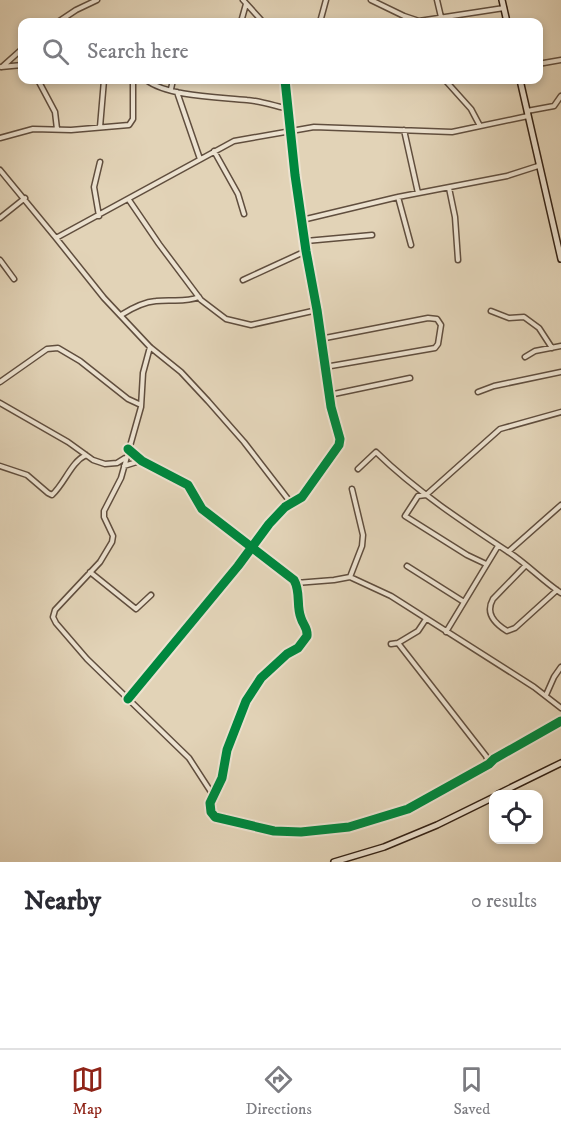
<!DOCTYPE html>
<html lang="en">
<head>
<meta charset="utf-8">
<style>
	body { margin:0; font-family:"IM FELL DW Pica",serif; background:#f2f2f3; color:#2b2b33 }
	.controls { position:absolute; right:18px; bottom:18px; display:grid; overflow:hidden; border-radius:12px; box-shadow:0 3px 9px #0003 }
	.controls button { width:54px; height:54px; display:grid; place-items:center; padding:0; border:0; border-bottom:2px solid #e1e1e2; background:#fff; color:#2b2b33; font:30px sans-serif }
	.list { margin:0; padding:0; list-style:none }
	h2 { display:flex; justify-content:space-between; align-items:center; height:78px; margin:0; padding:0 24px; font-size:26px }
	h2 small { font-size:20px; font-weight:400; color:#7c7c81 }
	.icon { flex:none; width:33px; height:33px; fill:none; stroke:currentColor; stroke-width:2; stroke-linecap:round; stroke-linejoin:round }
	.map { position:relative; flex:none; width:561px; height:862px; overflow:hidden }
	.search { position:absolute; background:#fff; box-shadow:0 3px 9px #0003; left:18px; right:18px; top:18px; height:66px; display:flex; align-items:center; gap:15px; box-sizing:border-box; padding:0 21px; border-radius:12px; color:#7c7c81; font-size:22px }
	.sheet { height:186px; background:#fff }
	nav { display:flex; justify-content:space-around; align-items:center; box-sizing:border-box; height:84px; border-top:2px solid #e1e1e2; background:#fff; font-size:16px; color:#7c7c81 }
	nav a { display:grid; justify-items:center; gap:3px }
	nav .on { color:#8f2418 }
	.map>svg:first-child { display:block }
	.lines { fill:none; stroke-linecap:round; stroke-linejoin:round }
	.street-casing { stroke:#604e3e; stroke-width:7 }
	.secondary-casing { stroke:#342215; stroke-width:8 }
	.street { stroke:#ece2d0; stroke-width:4 }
	.secondary { stroke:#ece2d0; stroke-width:5 }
	.cycleway-casing { stroke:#ece2d0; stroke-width:13 }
	.cycleway { stroke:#00873e; stroke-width:9 }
</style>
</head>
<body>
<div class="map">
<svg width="561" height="862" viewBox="0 0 561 862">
	<rect width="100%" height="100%" fill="#e2d3b7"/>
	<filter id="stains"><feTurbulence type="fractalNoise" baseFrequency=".00333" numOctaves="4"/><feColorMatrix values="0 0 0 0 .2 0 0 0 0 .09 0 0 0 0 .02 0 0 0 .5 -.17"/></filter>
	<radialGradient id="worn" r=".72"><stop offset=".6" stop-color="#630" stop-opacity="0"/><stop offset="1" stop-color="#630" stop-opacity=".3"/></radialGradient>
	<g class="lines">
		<g class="street-casing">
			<path id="street" d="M243,0L263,22
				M371,0L404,16L419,21L504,8
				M437,0L441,17
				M58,22L76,10L97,0
				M241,22L246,4
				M320,22L326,0
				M538,64L561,60
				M1,67L22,65
				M2,67L22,49
				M38,80L55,112L57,129
				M146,80C169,97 219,97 247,100C261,101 275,106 289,109
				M445,80L471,109L480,126
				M171,89L173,80
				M177,92L200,159
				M527,111L554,106L561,96
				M100,127L104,80
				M404,130L418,193
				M0,138L33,129L71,130L129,125L133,119V80
				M214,151L238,194L244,214
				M0,170L56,238L234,141L314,127L452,132L528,116
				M449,188L455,217L458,260
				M398,197L411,245
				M129,200L159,244L201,300L226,319L251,325L317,310
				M99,216L94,187L100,162
				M0,218L25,198
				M302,220L398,197L507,176L538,166
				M56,238L104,298L150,347L181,372L208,401L244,442L291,503
				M306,241L372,235
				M0,260L14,279
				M243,280L306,251
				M491,311L509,318L524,317L539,328L552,348
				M121,315C132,308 143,302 156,301C172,299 184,303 199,297
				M320,339L428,318L437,319L441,325L438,344L435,348L325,367
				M150,347L143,373L141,407L121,478L104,511V517L113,536L112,542L100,562L55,610L53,617L56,623L87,659L189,758L213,795
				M525,357L535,351L561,346
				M0,382L47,349L58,348L80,361L128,399L141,405
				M478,392L494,386L561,372
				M329,395L410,378
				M0,403L68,442L93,460L105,464L117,463L125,458
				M128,449L142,461L188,485L202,509L294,580C301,592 296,606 301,618C303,625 308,628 307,636L298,648L287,654L261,678L246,701L227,750L222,778L210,803L211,812L215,817L274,831L301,832L349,827L408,809L489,764L494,759L561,721
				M0,466L27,475L48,493L52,495C65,483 71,462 86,455
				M124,466L140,461
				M358,469L376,452C416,491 463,522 510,553C528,565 543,581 561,593
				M508,552L561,505
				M486,564L467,555L405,516L418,496L426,495L500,429L561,412
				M526,565L493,599C485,613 494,623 507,631L515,628L557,590
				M407,566L464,602
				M90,572L136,609L151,595
				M350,577L391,596L534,687L561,708
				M296,583L334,580L350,577L362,546L363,535L352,489
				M446,632L498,546
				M398,643L418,631L426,619
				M391,644L398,643L486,756L489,764
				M546,695L554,677L561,667
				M128,699L238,566L269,524L285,507L302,497L339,445L340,439L331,407L317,310L306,251L295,175L285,80"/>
		</g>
		<g class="secondary-casing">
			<path id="secondary" d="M502,0L507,22
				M520,80L561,259
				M498,794L561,763
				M334,862L384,847L437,825L494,797"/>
		</g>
		<use href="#street" class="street"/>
		<use href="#secondary" class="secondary"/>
		<g class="cycleway-casing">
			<path id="cycleway" d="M128,449L142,461L188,485L202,509L294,580C301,592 296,606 301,618C303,625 308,628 307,636L298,648L287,654L261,678L246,701L227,750L222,778L210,803L211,812L215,817L274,831L301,832L349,827L408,809L489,764L494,759L561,721
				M128,699L238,566L269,524L285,507L302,497L339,445L340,439L331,407L317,310L306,251L295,175L285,80"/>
		</g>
		<use href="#cycleway" class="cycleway"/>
	</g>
	<rect width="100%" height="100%" filter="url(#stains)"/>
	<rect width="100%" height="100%" fill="url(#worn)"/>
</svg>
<div class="controls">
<button><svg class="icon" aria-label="locate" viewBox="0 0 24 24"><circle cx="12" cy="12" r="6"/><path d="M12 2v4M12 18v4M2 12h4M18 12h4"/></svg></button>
</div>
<div class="search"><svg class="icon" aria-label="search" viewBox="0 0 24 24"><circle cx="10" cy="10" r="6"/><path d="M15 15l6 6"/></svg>Search here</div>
</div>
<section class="sheet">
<h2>Nearby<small>0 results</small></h2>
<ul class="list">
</ul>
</section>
<nav>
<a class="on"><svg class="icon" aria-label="map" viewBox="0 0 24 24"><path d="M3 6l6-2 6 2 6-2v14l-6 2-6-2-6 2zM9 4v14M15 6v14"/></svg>Map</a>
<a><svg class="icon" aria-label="directions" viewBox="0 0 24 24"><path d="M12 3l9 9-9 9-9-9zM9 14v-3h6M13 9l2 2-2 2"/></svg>Directions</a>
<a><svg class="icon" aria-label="saved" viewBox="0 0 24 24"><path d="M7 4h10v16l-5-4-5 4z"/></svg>Saved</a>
</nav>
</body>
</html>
